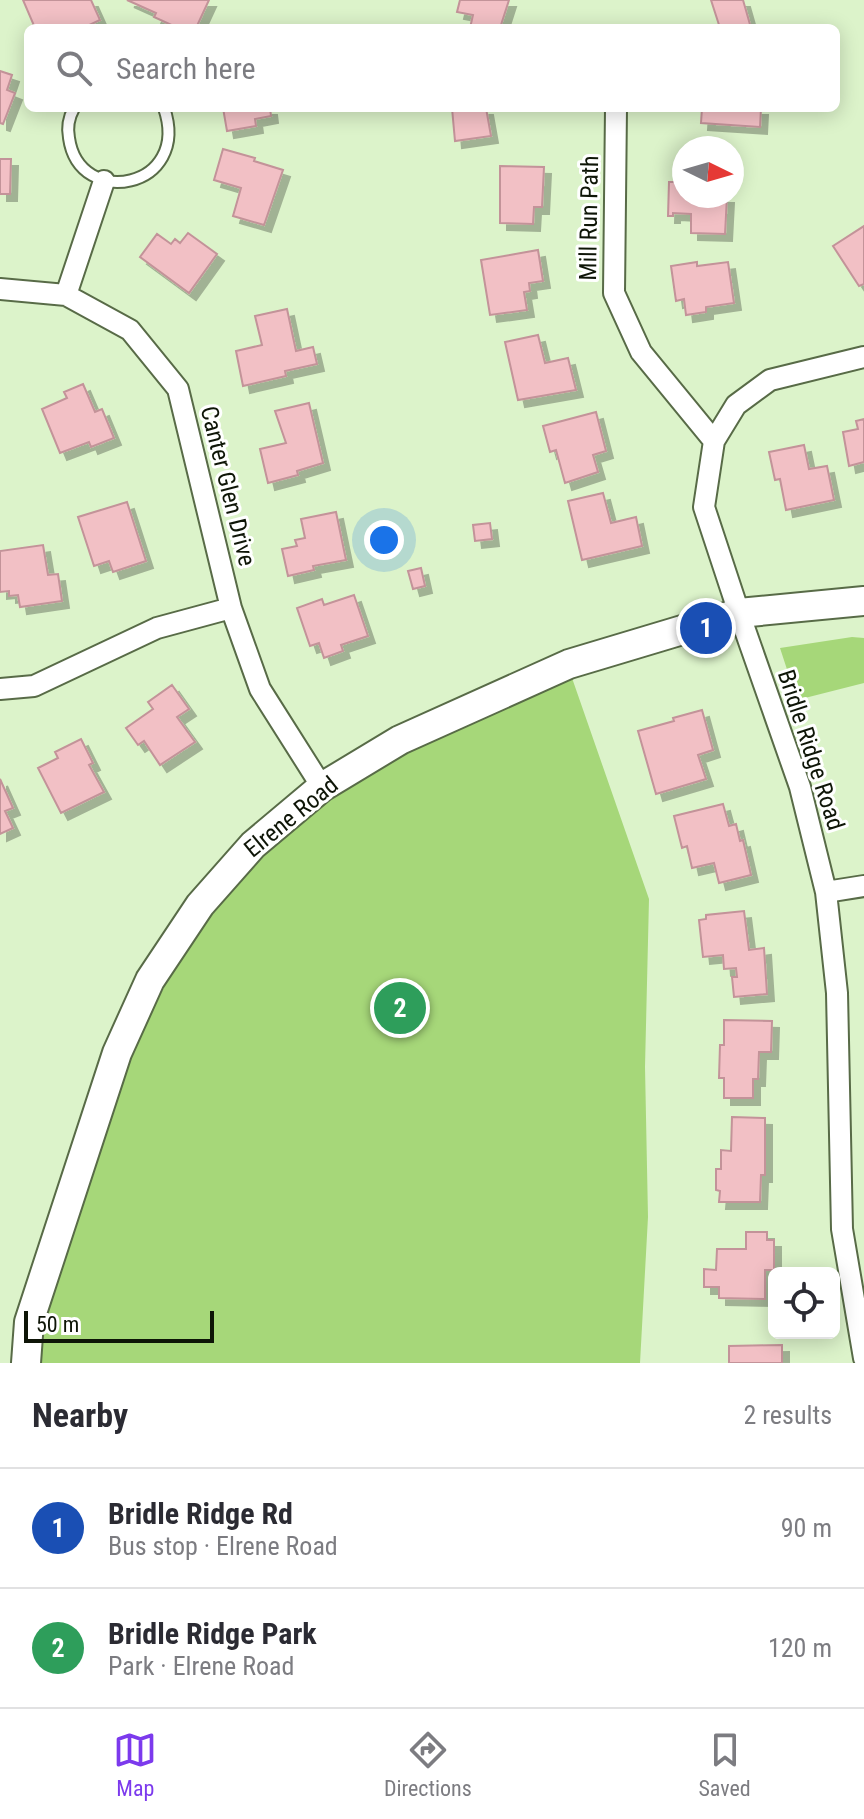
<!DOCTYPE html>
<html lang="en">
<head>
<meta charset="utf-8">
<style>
	body { margin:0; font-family:"Roboto Condensed",sans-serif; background:#f2f2f3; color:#2b2b33 }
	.controls { position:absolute; right:24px; bottom:24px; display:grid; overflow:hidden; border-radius:12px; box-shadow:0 4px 20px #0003 }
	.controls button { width:72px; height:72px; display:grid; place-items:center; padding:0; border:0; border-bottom:2px solid #e1e1e2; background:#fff; color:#2b2b33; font:40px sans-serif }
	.compass { position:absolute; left:672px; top:136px; width:72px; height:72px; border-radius:50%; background:#fff; box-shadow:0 4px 20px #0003; rotate:95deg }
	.scale { position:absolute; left:24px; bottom:20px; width:190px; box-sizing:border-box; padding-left:8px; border:4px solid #0e1507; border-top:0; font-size:22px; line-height:28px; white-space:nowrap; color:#0e1507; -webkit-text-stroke:6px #fff; paint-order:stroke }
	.you { position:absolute; left:384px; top:540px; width:28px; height:28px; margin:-20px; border:6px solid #fff; border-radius:50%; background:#1a73e8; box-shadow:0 0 0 12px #1a73e833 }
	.badge { display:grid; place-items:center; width:52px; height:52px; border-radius:50%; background:#7c3aed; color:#fff; font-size:26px; font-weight:700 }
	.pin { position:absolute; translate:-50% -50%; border:4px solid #fff; box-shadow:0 2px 8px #0006 }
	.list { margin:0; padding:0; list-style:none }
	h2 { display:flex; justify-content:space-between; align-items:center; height:104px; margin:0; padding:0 32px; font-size:34px }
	h2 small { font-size:26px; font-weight:400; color:#7c7c81 }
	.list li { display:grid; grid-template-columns:52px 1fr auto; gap:24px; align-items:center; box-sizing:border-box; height:120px; padding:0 32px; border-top:2px solid #e1e1e2 }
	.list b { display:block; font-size:30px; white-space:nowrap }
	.list p { margin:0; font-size:26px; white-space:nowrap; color:#7c7c81 }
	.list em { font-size:26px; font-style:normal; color:#7c7c81 }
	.icon { flex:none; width:44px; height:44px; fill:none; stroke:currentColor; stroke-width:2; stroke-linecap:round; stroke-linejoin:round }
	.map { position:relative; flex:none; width:864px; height:1363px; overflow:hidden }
	.search { position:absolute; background:#fff; box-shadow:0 4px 20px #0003; left:24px; right:24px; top:24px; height:88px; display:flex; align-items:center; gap:20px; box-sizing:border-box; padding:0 28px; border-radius:12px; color:#7c7c81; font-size:30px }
	.sheet { height:344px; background:#fff }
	nav { display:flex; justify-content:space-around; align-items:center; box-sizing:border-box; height:112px; border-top:2px solid #e1e1e2; background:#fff; font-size:22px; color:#7c7c81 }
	nav a { display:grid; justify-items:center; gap:4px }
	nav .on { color:#7c3aed }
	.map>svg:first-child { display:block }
	.green { fill:#a6d779 }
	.building { fill:#f2c0c5; stroke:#c39399; stroke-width:2; filter:url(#shadow) }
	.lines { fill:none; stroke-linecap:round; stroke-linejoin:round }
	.lane-casing { stroke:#586b47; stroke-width:14 }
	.street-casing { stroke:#586b47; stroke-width:24 }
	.secondary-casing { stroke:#586b47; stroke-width:32 }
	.lane { stroke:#fff; stroke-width:10 }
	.street { stroke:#fff; stroke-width:20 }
	.secondary { stroke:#fff; stroke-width:28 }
	.labels { text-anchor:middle; stroke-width:6; stroke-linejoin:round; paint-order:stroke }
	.street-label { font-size:24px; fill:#0e1507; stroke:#fff }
</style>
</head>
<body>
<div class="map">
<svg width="864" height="1363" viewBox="0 0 864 1363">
	<defs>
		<filter id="shadow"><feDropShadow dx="7" dy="7" stdDeviation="0" flood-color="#0004"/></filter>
	</defs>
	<rect width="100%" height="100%" fill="#dcf3ca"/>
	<path class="green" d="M852,637L864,638V683L797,700L780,648Z
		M572,678L649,899L645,1067L648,1217L640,1363H41L45,1324L77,1215L132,1052L176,963L214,908L253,866L304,819L364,775L434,739Z"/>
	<path class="building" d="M23,0H91L100,20L83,28H35Z
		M127,0H209L196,28H178L154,17L156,13Z
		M460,0H509L500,28H470L473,15L457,12Z
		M711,0H743L751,28H720Z
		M0,71L12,75L7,90L15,93L3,124L0,123Z
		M223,108H270L271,116L255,119L256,126L227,131Z
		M452,108H486L491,136L455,141Z
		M702,108H761L760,127L701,123Z
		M223,149L255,158L254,161L283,170L264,225L233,216L241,188L214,180Z
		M0,159H11L10,194H0Z
		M500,166L544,167L542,207H534L533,224L500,223Z
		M669,182H684V196H727L725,234L691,233V214L673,213V216H668Z
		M864,226V284L859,286L833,246Z
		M188,233L217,254L189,293L140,257L157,234L171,244L175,239L180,243Z
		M538,250L543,281L529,283L530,291L524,292L527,310L490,315L481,260Z
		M697,262V266L728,262L734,303L706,307V312L686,315L684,299L676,301L671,266Z
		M287,309L296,351L313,347L317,364L285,371L286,376L243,386L236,351L262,345L255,316Z
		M538,335L545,363L568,358L576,390L518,400L505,342Z
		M83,384L95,412L102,409L114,438L91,447L89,442L60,453L42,409L67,398L64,392Z
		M309,403L323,463L297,471L298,475L268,483L260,449L286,443L275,411Z
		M596,412L606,451L593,455L598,472L565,483L556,450L550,452L543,426Z
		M864,419V462L849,466L843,432L858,429L856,421Z
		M804,445L809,469L827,466L834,500L786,510L780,479L775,480L769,452Z
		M603,493L611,523L636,517L642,546L582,560L568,501Z
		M127,502L146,561L113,572L109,561L94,566L78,517Z
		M336,512L346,560L313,566L314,570L288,576L282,549L297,546L295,540L305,538L301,519Z
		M490,523L492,539L475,541L473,525Z
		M43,545L48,575L58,574L62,601L20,607L18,595L9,596V591L0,592V551Z
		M421,568L425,586L413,589L408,571Z
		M354,595L368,636L341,645L343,651L324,658L319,643L310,646L297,608L322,599L324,605Z
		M172,685L189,709L177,717L195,742L160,765L144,741L138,745L126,728L153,709L148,702Z
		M702,710L713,750L698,755L706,779L656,794L638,731L674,721L673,718Z
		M81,739L93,763L89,765L104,792L61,813L38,768L58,758L55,752Z
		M0,779L13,808L5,811L13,828L0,834Z
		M723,804L729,826L736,824L740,841L743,840L751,875L719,883L714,863L692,868L687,846L682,848L674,816Z
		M744,911L749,950L764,948L767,994L734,997L732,977H737L736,968L724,969L723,955L703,957L699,920L706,919V915Z
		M724,1020L772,1021L771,1052H759L758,1079H753V1098H724V1078H719L720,1045H724Z
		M732,1117L765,1118V1175H761L760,1202H719L720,1191L716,1190V1169H721V1150L731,1151Z
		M746,1232H767V1240H774V1270H765V1299L719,1298V1287H704V1269L716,1270L717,1249H746Z
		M782,1345V1363H729V1346Z"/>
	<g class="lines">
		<g class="lane-casing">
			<path id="lane" d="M74,108C69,117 67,128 69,138C79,210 192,189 164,108"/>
		</g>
		<g class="street-casing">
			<path id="street" d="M616,108L614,293L641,352L714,441
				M0,289L66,295L130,330L178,389L231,608L260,689L322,787
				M66,295L104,181
				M864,357L770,380L736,405L714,441L704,507L739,613L800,787L826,892L837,993L842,1229L864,1358
				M0,689L34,686L157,628L231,608
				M826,892L864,886"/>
		</g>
		<g class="secondary-casing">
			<path id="secondary" d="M26,1363L29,1322L117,1053L150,980L200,905L253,845L322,787L400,740L569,664L739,613L864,601"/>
		</g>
		<use href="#lane" class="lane"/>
		<use href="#street" class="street"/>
		<use href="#secondary" class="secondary"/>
	</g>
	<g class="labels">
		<g class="street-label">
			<text transform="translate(589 218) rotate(-89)" y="8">Mill Run Path</text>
			<text transform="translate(228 486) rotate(76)" y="8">Canter Glen Drive</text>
			<text transform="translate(811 750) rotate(72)" y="8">Bridle Ridge Road</text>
			<text transform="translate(291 817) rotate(-39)" y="8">Elrene Road</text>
		</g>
	</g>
</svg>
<div class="controls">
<button><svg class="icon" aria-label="locate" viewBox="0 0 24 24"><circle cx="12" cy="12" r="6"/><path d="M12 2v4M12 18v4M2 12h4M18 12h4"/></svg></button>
</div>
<svg class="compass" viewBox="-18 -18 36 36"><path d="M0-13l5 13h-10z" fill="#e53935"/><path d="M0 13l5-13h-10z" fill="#7c7c81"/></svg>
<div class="scale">50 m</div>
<div class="you"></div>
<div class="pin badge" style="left:706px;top:628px;background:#1a4fb4">1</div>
<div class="pin badge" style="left:400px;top:1008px;background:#2e9e5b">2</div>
<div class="search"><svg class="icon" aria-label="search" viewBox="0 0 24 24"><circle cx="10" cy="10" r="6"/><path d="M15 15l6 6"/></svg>Search here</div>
</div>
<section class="sheet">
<h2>Nearby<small>2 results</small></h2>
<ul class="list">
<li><span class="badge" style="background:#1a4fb4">1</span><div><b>Bridle Ridge Rd</b><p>Bus stop · Elrene Road</p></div><em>90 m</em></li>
<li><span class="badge" style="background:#2e9e5b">2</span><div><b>Bridle Ridge Park</b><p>Park · Elrene Road</p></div><em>120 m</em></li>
</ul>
</section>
<nav>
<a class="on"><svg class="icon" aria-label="map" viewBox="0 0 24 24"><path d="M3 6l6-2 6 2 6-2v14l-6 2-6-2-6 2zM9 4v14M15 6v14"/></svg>Map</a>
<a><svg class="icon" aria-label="directions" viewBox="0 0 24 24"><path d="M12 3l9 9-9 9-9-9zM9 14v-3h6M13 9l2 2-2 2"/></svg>Directions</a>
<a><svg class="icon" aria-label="saved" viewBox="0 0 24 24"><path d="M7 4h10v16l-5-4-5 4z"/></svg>Saved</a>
</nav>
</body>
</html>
